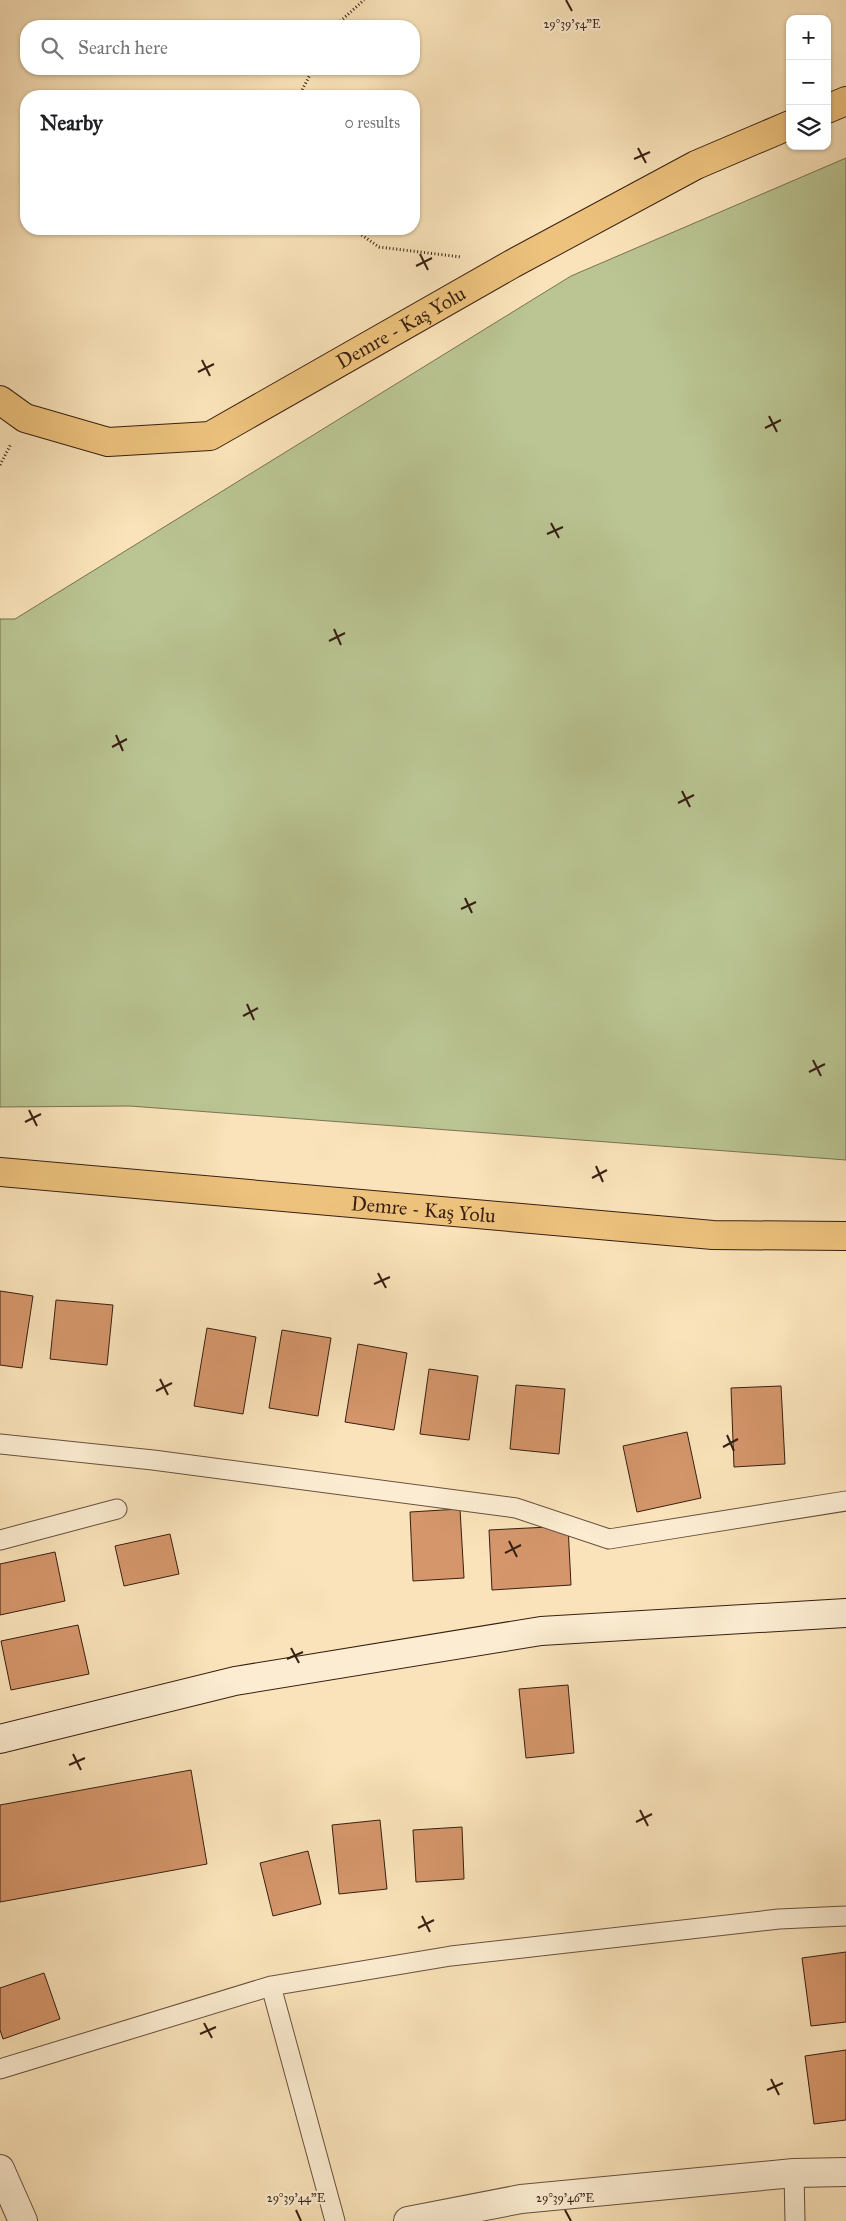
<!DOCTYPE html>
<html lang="en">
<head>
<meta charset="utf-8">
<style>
	body { margin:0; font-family:"IM FELL Great Primer",serif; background:#f6f6f6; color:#202124 }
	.controls { position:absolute; right:15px; top:15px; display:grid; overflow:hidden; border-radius:10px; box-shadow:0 1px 4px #0004 }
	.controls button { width:45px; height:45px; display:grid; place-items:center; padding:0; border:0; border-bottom:1px solid #e0e0e0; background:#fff; color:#202124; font:25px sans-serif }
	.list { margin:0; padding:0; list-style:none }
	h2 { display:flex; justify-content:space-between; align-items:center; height:65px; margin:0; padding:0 20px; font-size:21px }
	h2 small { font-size:16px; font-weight:400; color:#757577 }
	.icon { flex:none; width:28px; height:28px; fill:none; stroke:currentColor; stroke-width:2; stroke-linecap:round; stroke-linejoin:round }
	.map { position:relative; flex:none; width:846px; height:2221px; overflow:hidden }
	.search { position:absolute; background:#fff; box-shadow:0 1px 4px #0004; left:20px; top:20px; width:400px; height:55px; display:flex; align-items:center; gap:12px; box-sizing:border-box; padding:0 18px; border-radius:20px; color:#757577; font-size:19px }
	.panel { position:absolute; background:#fff; box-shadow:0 1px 4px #0004; left:20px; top:90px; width:400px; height:145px; border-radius:20px }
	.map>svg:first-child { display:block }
	.green { fill:#bac593; stroke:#797253 }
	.building { fill:#d5966b; stroke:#381f13 }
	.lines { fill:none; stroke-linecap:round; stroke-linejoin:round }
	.lane-casing { stroke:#68503d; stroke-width:21 }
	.street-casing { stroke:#68503d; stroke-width:30 }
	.secondary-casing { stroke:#381f13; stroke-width:30 }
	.highway-casing { stroke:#381f13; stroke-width:30 }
	.path { stroke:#381f13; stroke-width:3; stroke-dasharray:1 2.5; stroke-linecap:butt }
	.lane { stroke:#fcedd2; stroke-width:19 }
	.street { stroke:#fcedd2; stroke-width:28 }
	.secondary { stroke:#fcedd2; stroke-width:28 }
	.highway { stroke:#edc27d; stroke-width:28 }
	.ticks { fill:none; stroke:#381f13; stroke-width:2 }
	.labels { text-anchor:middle; stroke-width:4.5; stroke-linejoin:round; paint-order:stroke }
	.street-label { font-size:20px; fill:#381f13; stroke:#fcedd2 }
	.ticks-label { font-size:12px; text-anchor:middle; fill:#381f13; stroke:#fcedd2; stroke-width:4.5; stroke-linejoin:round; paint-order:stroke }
</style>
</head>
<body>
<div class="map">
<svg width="846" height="2221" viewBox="0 0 846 2221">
	<rect width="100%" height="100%" fill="#fae3ba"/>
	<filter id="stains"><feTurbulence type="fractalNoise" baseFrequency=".004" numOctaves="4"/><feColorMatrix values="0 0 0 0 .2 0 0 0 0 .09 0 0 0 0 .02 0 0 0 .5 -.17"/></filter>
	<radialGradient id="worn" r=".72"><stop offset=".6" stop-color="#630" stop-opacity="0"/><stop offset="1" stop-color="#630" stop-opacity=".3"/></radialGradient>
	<path class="green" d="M846,158V1160L130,1106L0,1107V619H15L571,276Z"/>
	<path class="building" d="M0,1291L33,1296L22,1368L0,1365Z
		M56,1300L113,1305L107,1365L50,1359Z
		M207,1328L256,1337L243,1414L194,1406Z
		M282,1330L331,1338L318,1416L269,1408Z
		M358,1344L407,1353L394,1430L345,1422Z
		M429,1369L478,1376L469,1440L420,1434Z
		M516,1385L565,1389L559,1454L510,1449Z
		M781,1386L785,1464L734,1467L731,1388Z
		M687,1432L701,1498L637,1512L623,1446Z
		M460,1509L464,1578L413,1581L410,1512Z
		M568,1526L571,1585L492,1590L489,1530Z
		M170,1534L179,1574L124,1586L115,1546Z
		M55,1552L65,1601L0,1615V1564Z
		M78,1625L89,1674L11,1690L1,1641Z
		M568,1685L574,1753L526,1758L519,1689Z
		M191,1770L207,1864L0,1902V1805Z
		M380,1820L387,1889L339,1894L332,1825Z
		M462,1827L464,1879L416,1882L413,1830Z
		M308,1851L321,1904L273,1916L260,1863Z
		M846,1952V2022L811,2026L802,1958Z
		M44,1973L60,2019L3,2039L0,2030V1988Z
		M846,2050V2120L814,2124L805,2056Z"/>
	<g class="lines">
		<g class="lane-casing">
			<path id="lane" d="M0,1444L153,1460L516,1508L609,1539L846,1501
				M0,1540L117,1509
				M271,1986L335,2221
				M0,2069L271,1986L451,1956L779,1919L846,1916
				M794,2173L795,2221"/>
		</g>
		<g class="street-casing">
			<path id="street" d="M0,2169L23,2221
				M408,2221L521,2199L794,2173L846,2172"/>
		</g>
		<g class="secondary-casing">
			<path id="secondary" d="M0,1739L235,1681L541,1631L846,1613"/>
		</g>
		<g class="highway-casing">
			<g id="highway">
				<path d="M827,109L846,101"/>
				<path id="s1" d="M0,400L25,418L108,442L210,436L512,264L696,165L790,125"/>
				<path id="s2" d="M0,1172L713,1235L846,1236"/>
			</g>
		</g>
		<path class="path" d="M335,26L364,0
			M299,96L313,69
			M353,229L379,247L461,257
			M0,465L11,444"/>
		<use href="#lane" class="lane"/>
		<use href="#street" class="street"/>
		<use href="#secondary" class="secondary"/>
		<use href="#highway" class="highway"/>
	</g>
	<path class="ticks" d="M566,0L572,11M638,148L646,163M634,159L650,152M420,254L428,270M416,266L432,258M202,360L210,376M198,372L214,364M769,416L777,432M765,428L781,420M551,523L559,538M547,534L563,527M334,629L341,645M329,641L345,633M116,735L123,751M112,747L127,739M682,791L690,807M678,803L694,795M465,898L472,913M461,909L476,902M247,1004L254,1020M243,1016L258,1008M813,1060L821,1076M809,1072L825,1064M29,1110L37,1126M25,1122L41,1114M596,1166L603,1182M592,1178L607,1170M378,1273L386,1288M374,1284L390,1277M160,1379L168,1395M156,1391L172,1383M727,1435L734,1451M723,1447L738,1439M509,1541L517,1557M505,1553L521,1545M291,1648L299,1663M287,1659L303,1652M73,1754L81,1770M69,1765L85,1758M640,1810L648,1826M636,1822L652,1814M422,1916L430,1932M418,1928L434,1920M204,2023L212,2038M200,2034L216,2027M771,2079L779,2095M767,2090L783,2083M296,2210L301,2221M565,2210L571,2221"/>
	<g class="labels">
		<g class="street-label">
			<text dy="7" stroke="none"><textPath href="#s1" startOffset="439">Demre - Kaş Yolu</textPath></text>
			<text dy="7" stroke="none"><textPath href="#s2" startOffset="425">Demre - Kaş Yolu</textPath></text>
		</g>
	</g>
	<g class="ticks-label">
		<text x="572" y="28">29°39'54"E</text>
		<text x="296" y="2202">29°39'44"E</text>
		<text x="565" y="2202">29°39'46"E</text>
	</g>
	<rect width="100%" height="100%" filter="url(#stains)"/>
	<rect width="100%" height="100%" fill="url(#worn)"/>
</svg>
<div class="controls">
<button>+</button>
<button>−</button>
<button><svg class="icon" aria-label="layers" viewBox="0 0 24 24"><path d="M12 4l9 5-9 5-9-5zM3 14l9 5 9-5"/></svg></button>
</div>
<div class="search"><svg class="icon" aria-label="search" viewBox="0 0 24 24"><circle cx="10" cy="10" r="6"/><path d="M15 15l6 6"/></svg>Search here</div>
<section class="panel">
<h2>Nearby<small>0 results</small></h2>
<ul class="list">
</ul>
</section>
</div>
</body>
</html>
